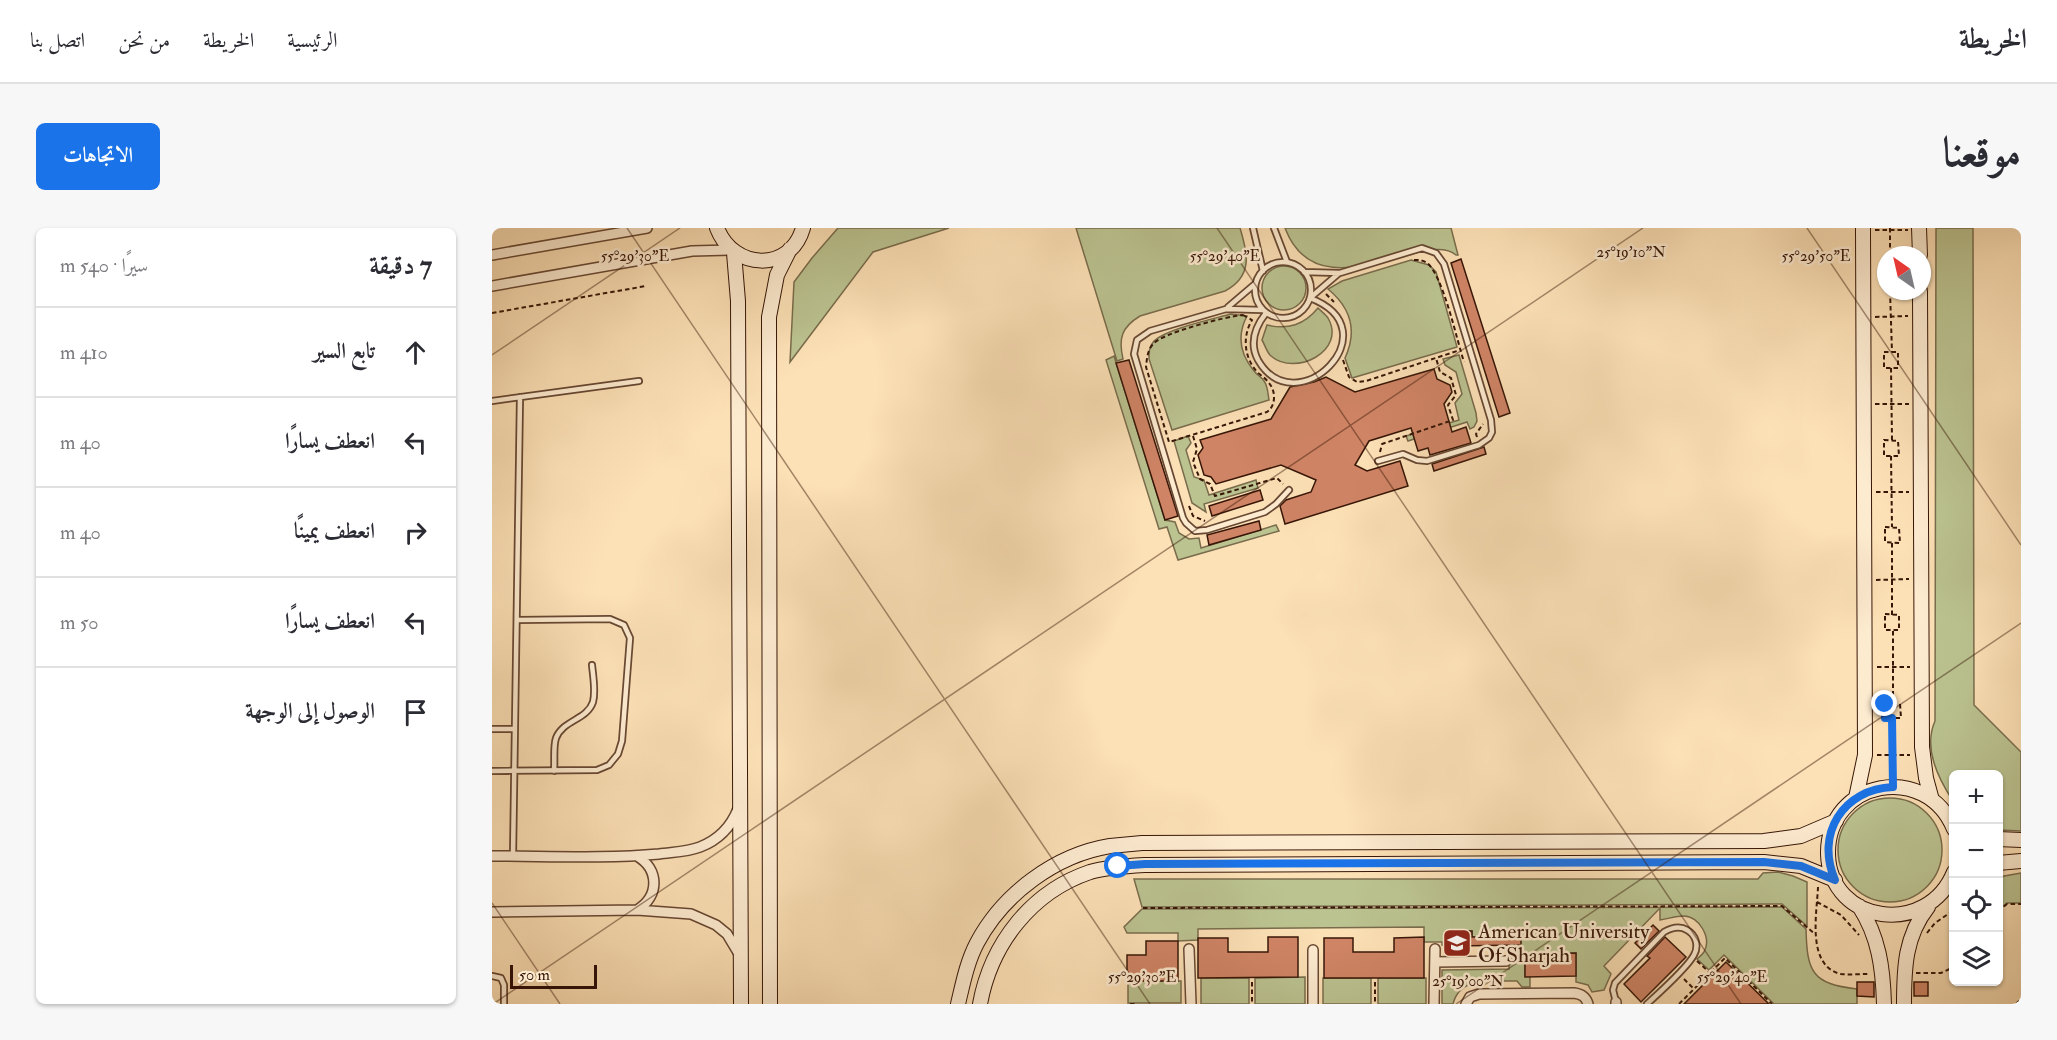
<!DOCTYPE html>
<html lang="ar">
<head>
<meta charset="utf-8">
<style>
	body { margin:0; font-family:"IM FELL Double Pica",Amiri,serif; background:#f7f7f7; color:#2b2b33; direction:rtl }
	.controls { position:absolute; right:18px; bottom:18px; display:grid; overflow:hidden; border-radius:9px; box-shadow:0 2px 4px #0004 }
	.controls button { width:54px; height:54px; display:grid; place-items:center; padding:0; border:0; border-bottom:2px solid #e1e1e2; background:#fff; color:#2b2b33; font:30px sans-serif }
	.compass { position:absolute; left:1385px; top:18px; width:54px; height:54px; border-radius:50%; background:#fff; box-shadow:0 2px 4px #0004; rotate:326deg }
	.scale { position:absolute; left:18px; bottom:15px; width:87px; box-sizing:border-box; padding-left:6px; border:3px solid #371607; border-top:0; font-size:16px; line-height:21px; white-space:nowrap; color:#371607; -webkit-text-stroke:4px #fdebd0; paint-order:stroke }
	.stop { position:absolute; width:18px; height:18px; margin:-14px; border:4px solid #1a73e8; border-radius:50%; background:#fff }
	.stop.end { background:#1a73e8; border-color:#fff; box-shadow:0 2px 6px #0008 }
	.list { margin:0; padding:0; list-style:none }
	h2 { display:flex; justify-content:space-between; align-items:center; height:78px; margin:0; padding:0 24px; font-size:26px }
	h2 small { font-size:20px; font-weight:400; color:#7c7c81 }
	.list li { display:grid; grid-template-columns:39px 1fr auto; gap:18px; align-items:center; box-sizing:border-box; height:90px; padding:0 24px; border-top:2px solid #e1e1e2 }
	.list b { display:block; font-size:22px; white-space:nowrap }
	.list em { font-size:20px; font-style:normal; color:#7c7c81 }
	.icon { flex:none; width:33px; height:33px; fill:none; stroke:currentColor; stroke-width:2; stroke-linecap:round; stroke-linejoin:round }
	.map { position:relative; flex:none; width:1529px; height:776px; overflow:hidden; direction:ltr; border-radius:9px }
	header { display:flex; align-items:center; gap:36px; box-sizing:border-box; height:84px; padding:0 30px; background:#fff; border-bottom:2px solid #e1e1e2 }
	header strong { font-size:28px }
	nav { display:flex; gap:33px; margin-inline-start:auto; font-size:21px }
	.intro { display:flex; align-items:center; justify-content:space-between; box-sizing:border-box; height:144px; padding:0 36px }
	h1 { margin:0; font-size:42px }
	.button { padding:15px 27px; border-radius:9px; background:#1a73e8; color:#fff; font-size:21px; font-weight:700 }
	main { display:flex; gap:36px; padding:0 36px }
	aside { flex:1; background:#fff; border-radius:9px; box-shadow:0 2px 4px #0004 }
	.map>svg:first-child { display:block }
	.green { fill:#bbc391; stroke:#796c4c; stroke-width:1.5 }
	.building { fill:#cf8465; stroke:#371607; stroke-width:1.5 }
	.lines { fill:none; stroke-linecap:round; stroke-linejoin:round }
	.lane-casing { stroke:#684833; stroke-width:8 }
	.street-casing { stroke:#684833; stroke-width:12 }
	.secondary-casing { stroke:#371607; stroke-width:16 }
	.path { stroke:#371607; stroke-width:2; stroke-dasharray:4.5 3; stroke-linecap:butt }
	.lane { stroke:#fdebd0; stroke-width:4.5 }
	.street { stroke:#fdebd0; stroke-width:9 }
	.secondary { stroke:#fdebd0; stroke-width:14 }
	.route { stroke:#1a73e8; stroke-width:8 }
	.ticks { fill:none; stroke:#371607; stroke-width:1.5; stroke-opacity:0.45 }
	.labels { text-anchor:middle; stroke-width:5; stroke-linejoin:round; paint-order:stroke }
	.poi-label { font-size:21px; fill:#371607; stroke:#fdebd0; text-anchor:start }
	.ticks-label { font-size:15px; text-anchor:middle; fill:#371607; stroke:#fdebd0; stroke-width:5; stroke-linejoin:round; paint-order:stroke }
</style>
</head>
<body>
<header>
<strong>الخريطة</strong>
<nav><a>الرئيسية</a><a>الخريطة</a><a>من نحن</a><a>اتصل بنا</a></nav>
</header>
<div class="intro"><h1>موقعنا</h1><a class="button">الاتجاهات</a></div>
<main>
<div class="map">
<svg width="1529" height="776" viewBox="0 0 1529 776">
	<rect width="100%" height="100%" fill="#fce0b6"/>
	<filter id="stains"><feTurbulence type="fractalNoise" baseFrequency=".00333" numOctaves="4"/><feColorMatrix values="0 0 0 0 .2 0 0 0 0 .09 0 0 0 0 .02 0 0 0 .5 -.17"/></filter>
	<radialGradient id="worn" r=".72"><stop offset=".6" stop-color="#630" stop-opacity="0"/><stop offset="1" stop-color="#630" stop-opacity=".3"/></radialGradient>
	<path class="green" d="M346,0H457L381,24L298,134L302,54L320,30Z
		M584,0H748C756,26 761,48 733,63L648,88C630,99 626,110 631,131L625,133Z
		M793,0H959L966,27H964C933,0 826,87 793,0Z
		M1444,0H1481L1482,477L1529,524V603L1507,602L1506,546H1462L1461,573C1446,550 1431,520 1443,493Z
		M919,32L937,37L944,44L965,119L860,150L853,130C866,102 859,80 836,61L850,53Z
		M770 60a22 22 0 1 1 44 0a22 22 0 1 1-44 0Z
		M826,80C829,83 834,87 836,90C855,123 803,149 779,128C775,125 773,117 770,112L775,97C796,102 812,97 826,80Z
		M739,86L755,88C745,107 748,126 762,143C765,147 770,149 772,153C776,158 776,167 777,172L680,202L657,131C657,124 657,119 662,113C674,101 721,91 739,86Z
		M967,127L984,185L985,193L982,199L978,201L975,194L916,213L914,208L967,192L963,175L970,166L964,144L953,137L951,131Z
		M622,128L673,292L683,294L687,305L697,311L707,310L709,320L784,297L787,303L686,332L675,299L667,301L614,132Z
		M696,208L699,215L694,222L702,249L712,252L717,267L764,252L766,260L712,276L714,284L700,275L682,213Z
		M1346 622a52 52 0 1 1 104 0a52 52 0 1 1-104 0Z
		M1286,644L1301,648L1315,654V698L1290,676L650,679L642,651H1266L1271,645Z
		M1529,645V675H1515L1507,682V649Z
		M1290,679L1314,701C1315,744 1320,756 1365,761V776H1282L1232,727L1217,742L1205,731C1207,729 1210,727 1212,724C1220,710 1207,688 1192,688C1184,688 1175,691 1168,692V680L1112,738L1119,746L1112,762L1100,764L1096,757L1084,754V725L1033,726V748H1038V759H1030L1025,753C1001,754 968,747 961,776H950V742L1017,741L1018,709H980V703H962L961,718L950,717V714H932V699L706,701V712L686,713V705H635L632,699L650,681Z
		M813,749V776H763V750Z
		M709,750H757V776H709Z
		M831,750H879V776H831Z
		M886,750H934V776H886Z
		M636,753H689V775H636Z"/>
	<path class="building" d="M969,31L1018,185L1007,189L959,35Z
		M637,132L686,288L673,292L624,135Z
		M942,141L945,151L958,157L960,164L952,176L960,204L974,199L979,215L938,227L936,220L926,223L919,200L877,213L863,237L875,243L908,233L916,258L793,296L788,278L794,272L819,264L824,252L789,237L724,256L719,249L712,247L706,227L711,220L708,212L779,191L798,159L822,154L834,149L863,164Z
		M992,219L994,226L942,243L940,236Z
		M768,262L771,272L720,288L717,278Z
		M767,293L769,302L717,317L715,307Z
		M1161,697L1167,703L1149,721L1143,715Z
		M961,703H980V709L1029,708V717L961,718Z
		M776,709H806V749L706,750V710H736V724H776Z
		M932,709V750H832V710H861V724H902V710Z
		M1173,709L1194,729L1149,774L1132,756L1158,730L1155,728Z
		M654,713H686V753H635V727H654Z
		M1084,725V748L1033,749V726Z
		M1234,734L1277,776H1192Z
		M1365,754H1382V769L1365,768Z
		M1422,754H1436V768H1422Z"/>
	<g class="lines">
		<g class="lane-casing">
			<path id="lane" d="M761,0L771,43
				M782,0L795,34
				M763 62a28 28 0 1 1 56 0a28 28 0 1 1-56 0Z
				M812,44L848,45L930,20L944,25L952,36L999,192L1000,204L997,210L987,217L935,233L925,232L911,226L886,233
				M736,79L763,56
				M770,82L734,81L658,103L645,112L642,126L691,290L694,295L703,303L715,302L773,284L784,276L797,262
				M774,85C763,99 757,115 766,132C804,198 902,102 818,70L846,46
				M0,173L147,153
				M0,501H23
				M0,543L105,542L117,537L126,526L130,513L138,410L132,397L118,391L25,392
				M62,543C63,533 61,519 64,510C71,492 95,492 101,474C104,463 101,448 100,437
				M21,628L28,169
				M0,748L9,750L12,757V776
				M1124,774L1121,762L1123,755L1172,704C1179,700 1187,697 1195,702C1204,707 1207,718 1202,727C1195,740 1167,765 1155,776"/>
		</g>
		<g class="street-casing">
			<path id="street" d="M0,27L155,0
				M0,58L200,23L238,22
				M0,628C55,628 112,631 167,626C181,624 195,624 208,619C226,612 239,599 246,581
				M145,628C167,641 168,668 145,682
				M0,684L145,682L199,686L224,697L235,706L247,726
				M697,721L699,776
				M943,734L1014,733
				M1124,774V776
				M821,776V722
				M942,776L943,721
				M974,776L978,769L987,766L1082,765C1090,766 1094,769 1096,776"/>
		</g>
		<g class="secondary-casing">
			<path id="secondary" d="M225,0C241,42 298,45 311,0
				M1427,0L1428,27
				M242,25L246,73L249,776
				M1428,63L1430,519L1434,550L1440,572
				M1364,570L1373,527L1371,0
				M1462,601C1434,533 1335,552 1336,626C1338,697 1436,709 1462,644
				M1506,611L1529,612
				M1506,635L1529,633
				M1367,678C1387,709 1391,740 1392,776
				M278,776L277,89L285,47L298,21
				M466,776C471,755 475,734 485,715C511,666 563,627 618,618C629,617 640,616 650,615L1272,613L1309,608L1344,593
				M488,776C499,716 539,664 598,644C616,639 635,638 653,637L1272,634L1309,638L1343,652
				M1412,776C1412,740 1413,708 1436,679"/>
		</g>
		<path class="path" d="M1398,0V27
			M1383,2H1416
			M922,32C927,32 931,32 935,35C951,47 965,113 972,134
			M1394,38H1391V53H1394
			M1398,63L1400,124
			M834,66L842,74
			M0,85L154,58
			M751,87L760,92C750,109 752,130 766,145C770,148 774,151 777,155C784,163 784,178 775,184L677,214L654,139C655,131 655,123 661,116C670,105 735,88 751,87Z
			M1383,89L1416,88
			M1392,124H1406V140H1392Z
			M851,132L857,149L865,154L874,153L968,122
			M1399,140L1400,212
			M1383,176H1417
			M701,208L705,221L701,234L708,251L718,256L723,268L785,250L791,256
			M985,209L984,206L991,196
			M1392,212L1406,213L1407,228H1392Z
			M888,224L890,216L961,192L956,177L964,167L959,150L948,144L944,130
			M1399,228L1400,299
			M1384,264H1417
			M697,278L701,288L713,293
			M1393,299L1407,300L1408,315L1393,314Z
			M1400,315V387
			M1384,352L1417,351
			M1393,386L1407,387V402H1393Z
			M1385,439H1418
			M1401,475V402
			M1393,476H1408L1409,490H1393Z
			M1400,490L1401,547
			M1385,527H1418
			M1326,659C1325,685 1314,738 1349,746C1358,747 1368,746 1377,746
			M1325,674L1349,687L1367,707
			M651,680L1290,678L1324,707
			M1506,683L1515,676H1529
			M1435,705L1443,695L1462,682
			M1205,733L1218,745
			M1424,745H1449L1462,739
			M1192,751L1201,760
			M760,754V776
			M883,754V776
			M638,776H644
			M1187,776L1233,730L1280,776
			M1524,776L1529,771"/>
		<use href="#lane" class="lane"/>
		<use href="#street" class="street"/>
		<use href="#secondary" class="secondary"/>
	</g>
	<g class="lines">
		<path class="route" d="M626,638L653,636L1272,634L1309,638L1343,652C1323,606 1351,561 1401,559L1400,490H1393V476"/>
	</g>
	<path class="ticks" d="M135,0L658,776M725,0L1249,776M1315,0L1529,317M0,127L188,0M0,675L68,776M1,776L1151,0M964,776L1529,395"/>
	<defs>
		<g id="university-square" transform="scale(1.5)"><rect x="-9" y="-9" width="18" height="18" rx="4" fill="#8f2418" stroke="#fdebd0"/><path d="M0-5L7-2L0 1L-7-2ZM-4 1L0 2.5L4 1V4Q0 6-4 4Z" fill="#fff"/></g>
	</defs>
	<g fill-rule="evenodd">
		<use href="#university-square" x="965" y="715"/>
	</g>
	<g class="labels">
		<g class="poi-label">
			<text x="986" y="710">American University<tspan x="986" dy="24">Of Sharjah</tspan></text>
		</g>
	</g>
	<g class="ticks-label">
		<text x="1139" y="29">25°19'10"N</text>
		<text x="143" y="33">55°29'30"E</text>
		<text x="733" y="33">55°29'40"E</text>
		<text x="1324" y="33">55°29'50"E</text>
		<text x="650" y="754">55°29'30"E</text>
		<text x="1240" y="754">55°29'40"E</text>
		<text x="976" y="758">25°19'00"N</text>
	</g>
	<rect width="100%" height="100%" filter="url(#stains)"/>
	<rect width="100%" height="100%" fill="url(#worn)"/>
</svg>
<div class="controls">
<button>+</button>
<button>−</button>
<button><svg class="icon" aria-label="locate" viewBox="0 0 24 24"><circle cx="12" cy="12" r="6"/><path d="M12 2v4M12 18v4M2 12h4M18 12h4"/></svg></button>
<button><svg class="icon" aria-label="layers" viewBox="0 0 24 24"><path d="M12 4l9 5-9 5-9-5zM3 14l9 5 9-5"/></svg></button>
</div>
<svg class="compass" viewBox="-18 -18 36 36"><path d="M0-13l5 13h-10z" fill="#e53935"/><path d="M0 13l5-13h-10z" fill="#7c7c81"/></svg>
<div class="scale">50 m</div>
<div class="stop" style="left:626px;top:638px"></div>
<div class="stop end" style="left:1393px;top:476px"></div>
</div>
<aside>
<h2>7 دقيقة<small>سيرًا · 540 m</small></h2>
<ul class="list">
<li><svg class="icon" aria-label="ahead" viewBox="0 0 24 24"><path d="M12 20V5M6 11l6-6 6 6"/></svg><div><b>تابع السير</b></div><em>410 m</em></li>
<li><svg class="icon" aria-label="left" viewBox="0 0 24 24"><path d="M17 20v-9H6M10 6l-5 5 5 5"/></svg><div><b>انعطف يسارًا</b></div><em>40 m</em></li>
<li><svg class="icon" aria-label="right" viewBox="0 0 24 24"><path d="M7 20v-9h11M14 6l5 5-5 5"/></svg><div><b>انعطف يمينًا</b></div><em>40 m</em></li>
<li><svg class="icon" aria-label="left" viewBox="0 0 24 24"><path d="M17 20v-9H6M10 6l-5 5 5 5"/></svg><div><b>انعطف يسارًا</b></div><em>50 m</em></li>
<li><svg class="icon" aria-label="arrive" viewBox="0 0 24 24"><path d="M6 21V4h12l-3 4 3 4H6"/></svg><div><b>الوصول إلى الوجهة</b></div></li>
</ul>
</aside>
</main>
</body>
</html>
